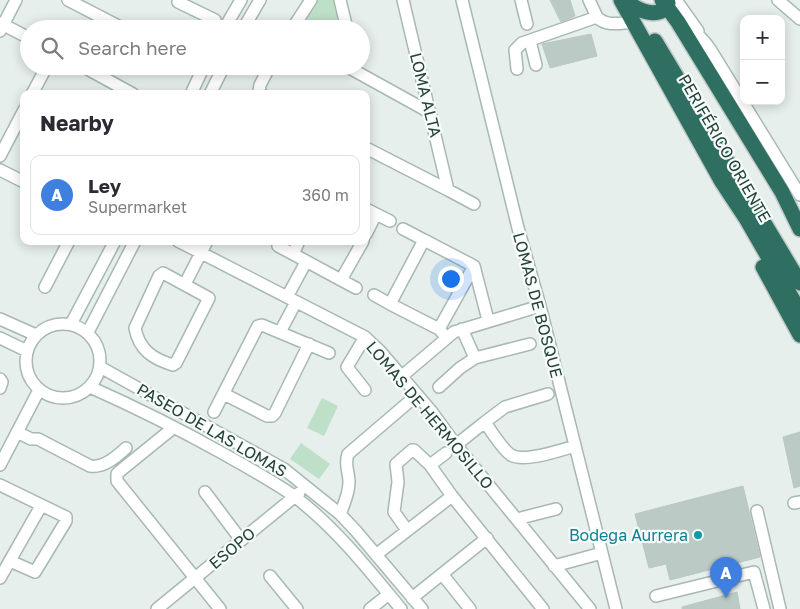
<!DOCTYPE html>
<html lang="en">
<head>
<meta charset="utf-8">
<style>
	body { margin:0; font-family:"Golos Text",sans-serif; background:#f7f7f7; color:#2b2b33 }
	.controls { position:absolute; right:15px; top:15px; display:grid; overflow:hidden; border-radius:10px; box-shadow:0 2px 12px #0003 }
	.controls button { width:45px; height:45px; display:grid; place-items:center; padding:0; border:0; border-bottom:1px solid #e1e1e2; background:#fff; color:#2b2b33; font:25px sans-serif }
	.you { position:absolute; left:450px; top:278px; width:18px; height:18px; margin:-12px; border:4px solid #fff; border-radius:50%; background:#1a73e8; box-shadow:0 0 0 8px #1a73e833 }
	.badge { display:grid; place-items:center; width:32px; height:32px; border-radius:50%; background:#7c3aed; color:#fff; font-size:16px; font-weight:700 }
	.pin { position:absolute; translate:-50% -41px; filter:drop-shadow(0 1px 2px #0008) }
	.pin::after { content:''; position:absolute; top:26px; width:18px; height:15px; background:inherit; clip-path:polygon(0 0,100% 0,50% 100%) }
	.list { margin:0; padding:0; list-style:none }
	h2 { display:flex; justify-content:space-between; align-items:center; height:65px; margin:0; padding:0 20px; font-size:21px }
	h2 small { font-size:16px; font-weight:400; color:#7c7c81 }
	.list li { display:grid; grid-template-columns:32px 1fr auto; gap:15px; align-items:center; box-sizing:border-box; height:80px; margin:0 10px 10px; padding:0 10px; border:1px solid #e1e1e2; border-radius:10px }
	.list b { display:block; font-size:19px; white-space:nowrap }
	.list p { margin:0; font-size:16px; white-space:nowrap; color:#7c7c81 }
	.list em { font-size:16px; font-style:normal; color:#7c7c81 }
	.icon { flex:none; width:28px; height:28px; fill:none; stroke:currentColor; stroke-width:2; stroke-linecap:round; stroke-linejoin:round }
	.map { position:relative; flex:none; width:800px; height:609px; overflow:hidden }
	.search { position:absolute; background:#fff; box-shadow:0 2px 12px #0003; left:20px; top:20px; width:350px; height:55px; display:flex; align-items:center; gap:12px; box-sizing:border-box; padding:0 18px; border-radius:28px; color:#7c7c81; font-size:19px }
	.panel { position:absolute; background:#fff; box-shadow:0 2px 12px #0003; left:20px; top:90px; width:350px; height:155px; border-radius:10px }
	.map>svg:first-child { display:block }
	.green { fill:#bfe0c8 }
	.building { fill:#bbcac4; stroke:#b8c9c2 }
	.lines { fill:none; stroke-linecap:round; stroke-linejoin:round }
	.minor-casing { stroke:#a8b8b2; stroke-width:14 }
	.highway-casing { stroke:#c2cac8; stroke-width:18 }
	.minor { stroke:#fff; stroke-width:11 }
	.highway { stroke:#2f6f62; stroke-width:15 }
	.culture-dot { fill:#0f9aa8; stroke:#f7fbf9; stroke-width:2 }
	.labels { text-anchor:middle; stroke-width:4.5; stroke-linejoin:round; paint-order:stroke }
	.street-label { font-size:16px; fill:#24423a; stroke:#f7fbf9 }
	.culture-label { font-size:16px; fill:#0d838f; stroke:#f7fbf9; text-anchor:end }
</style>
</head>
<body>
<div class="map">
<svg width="800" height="609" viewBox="0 0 800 609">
	<rect width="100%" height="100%" fill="#e6efeb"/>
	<path class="green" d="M318,0H336L344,29H297V26Z
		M322,398L338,406L324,436L307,428Z
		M301,443L330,464L319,479L290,459Z"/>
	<path class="building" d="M550,0H570L575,16L561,22Z
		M591,34L597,56L550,68L542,44Z
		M800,432V486L794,488L783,437Z
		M743,486L760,557L670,580L666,564L649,568L635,514Z
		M737,592L740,609H682V607Z"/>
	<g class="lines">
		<g class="minor-casing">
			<path id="minor" d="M68,0L124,29
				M340,0L347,29
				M462,0L518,228L540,306L616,609
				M521,0L527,24
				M589,0L597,17
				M676,0L698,31
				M778,0L800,19
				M178,2L215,20
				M678,22C692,29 701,36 710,49L800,195
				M0,23L29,38
				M224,29L241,0
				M243,29L260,0
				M292,29L311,0
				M0,31L16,0
				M530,41L536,65
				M82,66L133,94
				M346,66L431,113
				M517,69L515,50L522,43L597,17C606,27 621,23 634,22
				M32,94L47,66
				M191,94L204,66
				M210,94L224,66
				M262,94L259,91L260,85L270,66
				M366,148L448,190L403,0
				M0,156L24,110
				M0,170L24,182
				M448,190L474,204
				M366,209L376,214L366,234
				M376,214L390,221
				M403,229L424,240
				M178,241L365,337L380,351L432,412L456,445L590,609
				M299,241L293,254L341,280L363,241
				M278,246L293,254
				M474,266L488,320
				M163,273L209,298L176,363L173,365C153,359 139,350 135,328L159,276Z
				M341,280L356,288
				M185,284L207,241
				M45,287L69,241
				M374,295L390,304
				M287,297L306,262
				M0,319L36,335
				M26 361a37 37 0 1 1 74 0a37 37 0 1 1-74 0Z
				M71,324L115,241
				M439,329L474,266L424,240L390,304L439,329L446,337
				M462,329L475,358
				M88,332L135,241
				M280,332L296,302
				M365,337L347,367L365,390
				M0,338L27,351
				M100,367L284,469L340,514L356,531L422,609
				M402,376L454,332L540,306
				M0,379L2,382L0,388
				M90,387C135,407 179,429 222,453C247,467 271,480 294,496C336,528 368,569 401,609
				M439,387L460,368L475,358L530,344
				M224,394L267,416H272L275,413L309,344
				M214,412L258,326L262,325L329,353
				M485,422C491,431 502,449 511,455C524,463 561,450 575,446
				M173,428L120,471L117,474V481L220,609
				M17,432L31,439H38L90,466C104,468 116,457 126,448
				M456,445L485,422L505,407L548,394
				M0,465L39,390
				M430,465L446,453
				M0,485L66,517V521L35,572L10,561
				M205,492L241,540
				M794,503L800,502
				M757,511L780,609
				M340,514C344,504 349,494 349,482C349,471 344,465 348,454L417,395
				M517,519L556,509
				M407,530L394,512L398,482L396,464L412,450H414L430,465L452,496L543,609
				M377,554L452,496
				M554,566L602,553
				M442,574L470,609
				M270,576L297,609
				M0,578L41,506
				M656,596L754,572L764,609
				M412,598L487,538
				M157,609L299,493
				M370,609L389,594"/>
		</g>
		<g class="highway-casing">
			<path id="highway" d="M621,0L722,182L747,220L800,312
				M662,0L678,22L782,192L800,229
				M633,6C644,13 662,18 668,3L667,0
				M655,41L800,283
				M763,267L800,335"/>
		</g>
		<use href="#minor" class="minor"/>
		<use href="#highway" class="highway"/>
	</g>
	<circle class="culture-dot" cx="698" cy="535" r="5"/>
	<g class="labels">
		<g class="street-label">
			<text transform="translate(426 95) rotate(76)" y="6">LOMA ALTA</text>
			<text transform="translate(725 148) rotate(60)" y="6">PERIFÉRICO ORIENTE</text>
			<text transform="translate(538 305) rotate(75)" y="6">LOMAS DE BOSQUE</text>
			<text transform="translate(430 415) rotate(50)" y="6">LOMAS DE HERMOSILLO</text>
			<text transform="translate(212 430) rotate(30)" y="6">PASEO DE LAS LOMAS</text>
			<text transform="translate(232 548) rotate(-40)" y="6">ESOPO</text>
		</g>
		<g class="culture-label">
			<text x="688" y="541">Bodega Aurrera</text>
		</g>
	</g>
</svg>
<div class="controls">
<button>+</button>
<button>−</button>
</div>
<div class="you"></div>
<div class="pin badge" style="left:726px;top:598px;background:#3f7fe0">A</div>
<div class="search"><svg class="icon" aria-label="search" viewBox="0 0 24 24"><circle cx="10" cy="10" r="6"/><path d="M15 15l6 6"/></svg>Search here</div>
<section class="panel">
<h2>Nearby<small></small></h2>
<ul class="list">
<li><span class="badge" style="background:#3f7fe0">A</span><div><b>Ley</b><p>Supermarket</p></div><em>360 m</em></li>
</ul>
</section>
</div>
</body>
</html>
